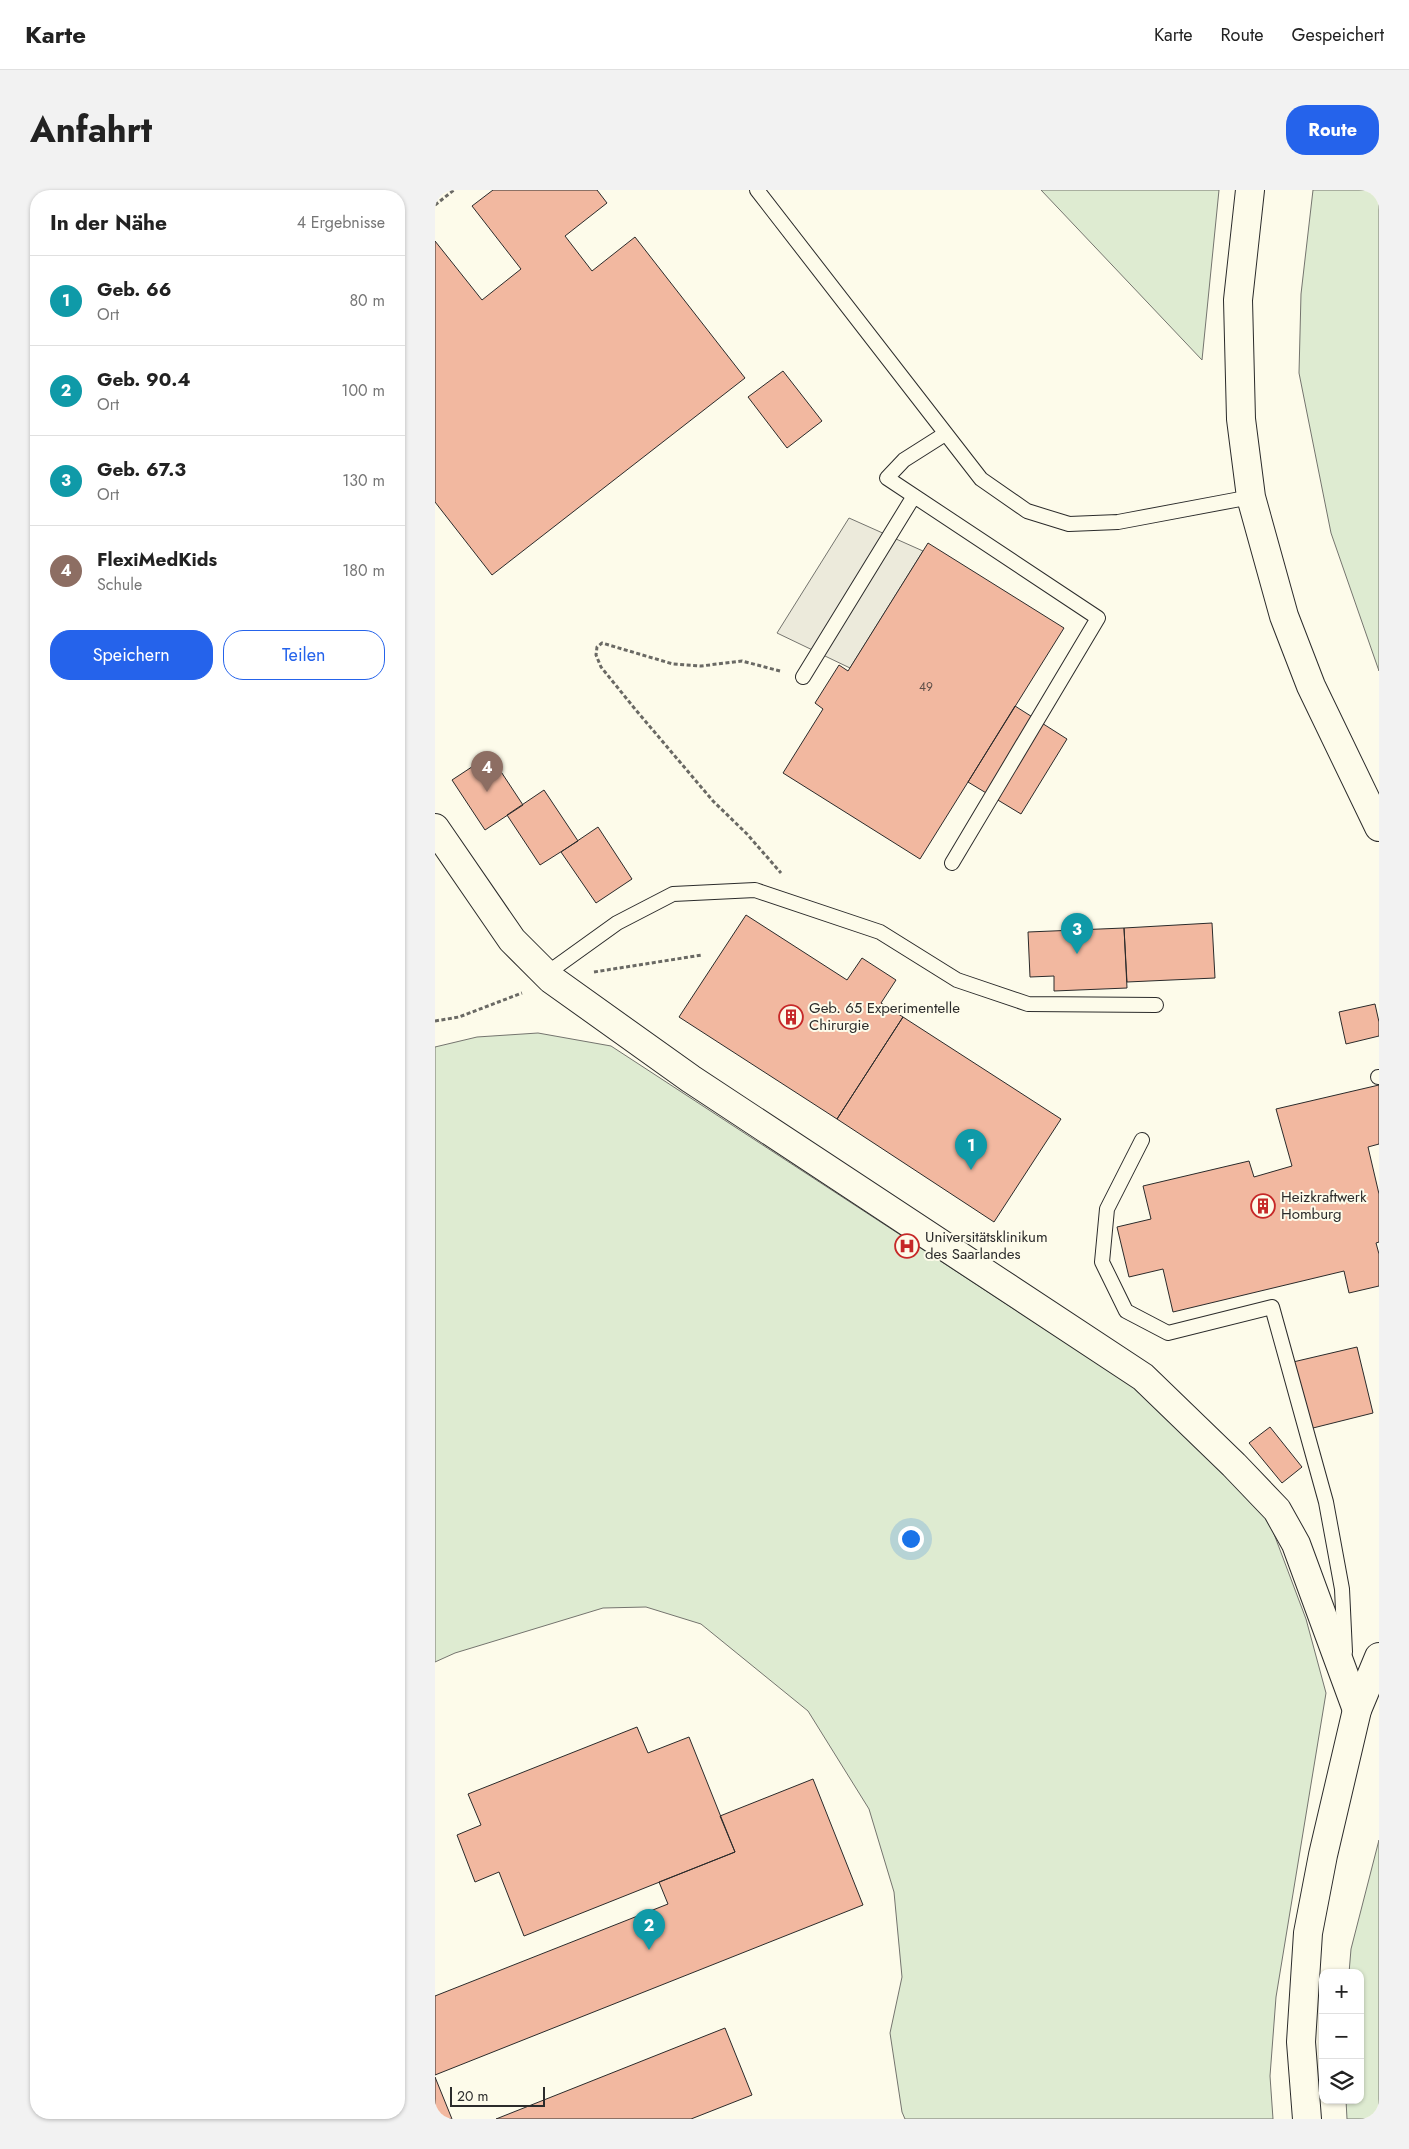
<!DOCTYPE html>
<html lang="de">
<head>
<meta charset="utf-8">
<style>
	body { margin:0; font-family:Jost,sans-serif; background:#f2f2f2; color:#222 }
	.controls { position:absolute; right:15px; bottom:15px; display:grid; overflow:hidden; border-radius:10px; box-shadow:0 1px 4px #0004 }
	.controls button { width:45px; height:45px; display:grid; place-items:center; padding:0; border:0; border-bottom:1px solid #e0e0e0; background:#fff; color:#222; font:25px sans-serif }
	.scale { position:absolute; left:15px; bottom:12px; width:95px; box-sizing:border-box; padding-left:5px; border:2px solid #2b2b2b; border-top:0; font-size:14px; line-height:18px; white-space:nowrap; color:#2b2b2b; -webkit-text-stroke:4px #fdfbea; paint-order:stroke }
	.you { position:absolute; left:475px; top:1348px; width:18px; height:18px; margin:-12px; border:4px solid #fff; border-radius:50%; background:#1a73e8; box-shadow:0 0 0 8px #1a73e833 }
	.badge { display:grid; place-items:center; width:32px; height:32px; border-radius:50%; background:#2563eb; color:#fff; font-size:16px; font-weight:700 }
	.pin { position:absolute; translate:-50% -41px; filter:drop-shadow(0 1px 2px #0008) }
	.pin::after { content:''; position:absolute; top:26px; width:18px; height:15px; background:inherit; clip-path:polygon(0 0,100% 0,50% 100%) }
	.list { margin:0; padding:0; list-style:none }
	h2 { display:flex; justify-content:space-between; align-items:center; height:65px; margin:0; padding:0 20px; font-size:21px }
	h2 small { font-size:16px; font-weight:400; color:#767676 }
	.list li { display:grid; grid-template-columns:32px 1fr auto; gap:15px; align-items:center; box-sizing:border-box; height:90px; padding:0 20px; border-top:1px solid #e0e0e0 }
	.list b { display:block; font-size:19px; white-space:nowrap }
	.list p { margin:0; font-size:16px; white-space:nowrap; color:#767676 }
	.list em { font-size:16px; font-style:normal; color:#767676 }
	.actions { display:flex; gap:10px; padding:15px 20px }
	.actions a { flex:1; padding:11px 0; border:1px solid #2563eb; border-radius:20px; text-align:center; font-size:18px; color:#2563eb }
	.actions .main { background:#2563eb; color:#fff }
	.icon { flex:none; width:28px; height:28px; fill:none; stroke:currentColor; stroke-width:2; stroke-linecap:round; stroke-linejoin:round }
	.map { position:relative; flex:none; width:944px; height:1929px; overflow:hidden; border-radius:20px }
	header { display:flex; align-items:center; gap:30px; box-sizing:border-box; height:70px; padding:0 25px; background:#fff; border-bottom:1px solid #e0e0e0 }
	header strong { font-size:24px }
	nav { display:flex; gap:28px; margin-inline-start:auto; font-size:18px }
	.intro { display:flex; align-items:center; justify-content:space-between; box-sizing:border-box; height:120px; padding:0 30px }
	h1 { margin:0; font-size:35px }
	.button { padding:12px 22px; border-radius:20px; background:#2563eb; color:#fff; font-size:18px; font-weight:700 }
	main { display:flex; gap:30px; padding:0 30px }
	aside { flex:1; background:#fff; border-radius:20px; box-shadow:0 1px 4px #0004 }
	.map>svg:first-child { display:block }
	.green { fill:#deebd1; stroke:#74746e }
	.parking { fill:#eceadb; stroke:#74746e }
	.building { fill:#f2b8a0; stroke:#2b2b2b }
	.lines { fill:none; stroke-linecap:round; stroke-linejoin:round }
	.lane-casing { stroke:#2b2b2b; stroke-width:16 }
	.street-casing { stroke:#2b2b2b; stroke-width:30 }
	.secondary-casing { stroke:#2b2b2b; stroke-width:30 }
	.path { stroke:#6a6964; stroke-width:3; stroke-dasharray:4 2.5; stroke-linecap:butt }
	.lane { stroke:#fdfbea; stroke-width:14 }
	.street { stroke:#fdfbea; stroke-width:28 }
	.secondary { stroke:#fdfbea; stroke-width:28 }
	.labels { text-anchor:middle; stroke-width:4; stroke-linejoin:round; paint-order:stroke }
	.number-label { font-size:12px; fill:#5d4e48 }
	.poi-label { font-size:15px; fill:#2b2b2b; stroke:#fdfbea; text-anchor:start }
</style>
</head>
<body>
<header>
<strong>Karte</strong>
<nav><a>Karte</a><a>Route</a><a>Gespeichert</a></nav>
</header>
<div class="intro"><h1>Anfahrt</h1><a class="button">Route</a></div>
<main>
<aside>
<h2>In der Nähe<small>4 Ergebnisse</small></h2>
<ul class="list">
<li><span class="badge" style="background:#0f9aa8">1</span><div><b>Geb. 66</b><p>Ort</p></div><em>80 m</em></li>
<li><span class="badge" style="background:#0f9aa8">2</span><div><b>Geb. 90.4</b><p>Ort</p></div><em>100 m</em></li>
<li><span class="badge" style="background:#0f9aa8">3</span><div><b>Geb. 67.3</b><p>Ort</p></div><em>130 m</em></li>
<li><span class="badge" style="background:#8d6e63">4</span><div><b>FlexiMedKids</b><p>Schule</p></div><em>180 m</em></li>
</ul>
<div class="actions"><a class="main">Speichern</a><a>Teilen</a></div>
</aside>
<div class="map">
<svg width="944" height="1929" viewBox="0 0 944 1929">
	<rect width="100%" height="100%" fill="#fdfbea"/>
	<path class="green" d="M606,0H784L767,170Z
		M878,0H944V481L896,343L864,183L866,104Z
		M103,843L176,856L703,1200L833,1328L871,1429L891,1503L841,1807L835,1886L838,1929H470L467,1922L455,1843L467,1787L459,1702L434,1619L373,1521L266,1434L211,1417L168,1418L20,1463L0,1472V857L42,847Z
		M944,1650V1929H912L911,1910H925V1783H914L916,1759Z"/>
	<path class="parking" d="M414,328L488,361L415,478L342,443Z"/>
	<path class="building" d="M58,0H162L172,13L130,46L157,81L200,47L310,188L57,385L0,312V51L47,110L86,79L37,16Z
		M348,181L387,231L352,258L313,207Z
		M493,353L629,438L485,669L348,583L388,519L380,513L404,475L413,481Z
		M580,516L632,549L586,624L533,592Z
		M55,565L88,615L50,640L17,590Z
		M109,600L143,651L105,675L72,625Z
		M163,637L197,689L161,713L126,662Z
		M311,725L412,790L427,768L461,790L446,813L468,827L402,929L244,827Z
		M777,733L780,788L692,792L689,738Z
		M689,738L692,798L619,801V786L595,787L593,742Z
		M940,814L944,832V846L911,854L904,822Z
		M468,827L626,929L559,1032L402,929Z
		M944,895V954L933,957L944,1004V1052L941,1053L944,1064V1096L914,1103L909,1081L738,1122L728,1079L694,1087L682,1037L716,1029L708,996L814,971L819,987L857,976L841,919Z
		M922,1157L938,1223L874,1239L858,1172Z
		M835,1237L867,1277L847,1293L814,1253Z
		M202,1537L213,1563L254,1547L300,1662L89,1746L64,1682L40,1692L22,1645L46,1635L33,1604Z
		M378,1589L428,1715L0,1885V1806L233,1714L224,1692L300,1662L285,1626Z
		M290,1838L317,1905L256,1929H61Z
		M0,1887L17,1929H0Z"/>
	<g class="lines">
		<g class="lane-casing">
			<path id="lane" d="M322,0L546,289L592,321L634,334L683,332L816,307
				M510,244L469,270L452,288L663,428L517,673
				M368,487L479,306
				M111,784L182,733L238,704L320,700L445,742L522,790L593,814L721,815
				M943,887H944
				M707,950L672,1019L667,1072L691,1121L733,1143L837,1117L891,1312L907,1399L910,1462"/>
		</g>
		<g class="street-casing">
			<path id="street" d="M0,638L77,750L116,789L256,889L708,1187L799,1275L842,1320L861,1354L922,1520"/>
		</g>
		<g class="secondary-casing">
			<path id="secondary" d="M815,0L803,110L806,229L816,307L849,426L876,496L944,637
				M872,1929L866,1852L873,1743L888,1665L922,1520L944,1467"/>
		</g>
		<path class="path" d="M0,15L19,0
			M345,481L307,471L266,476L238,474L167,453L162,457L161,465L166,477L200,519L278,611L312,644L346,683
			M159,782L267,765
			M0,831L24,827L87,803"/>
		<use href="#lane" class="lane"/>
		<use href="#street" class="street"/>
		<use href="#secondary" class="secondary"/>
	</g>
	<defs>
		<g id="building-ring" transform="scale(1.25)"><circle r="9.5" fill="#fdfbea" stroke="#c62828" stroke-width="1.5"/><path d="M-4-6H4V6H1V3H-1V6H-4ZM-2.5-4.3h1.7v1.8h-1.7ZM.8-4.3h1.7v1.8H.8ZM-2.5-1h1.7V.8h-1.7ZM.8-1h1.7V.8H.8Z" fill="#c62828"/></g>
		<g id="hospital-ring" transform="scale(1.25)"><circle r="9.5" fill="#fdfbea" stroke="#c62828" stroke-width="1.5"/><path d="M-5-5h3v3.5h4V-5h3V5h-3V1.5h-4V5h-3Z" fill="#c62828"/></g>
	</defs>
	<g fill-rule="evenodd">
		<use href="#building-ring" x="356" y="827"/>
		<use href="#building-ring" x="828" y="1016"/>
		<use href="#hospital-ring" x="472" y="1056"/>
	</g>
	<g class="labels">
		<g class="number-label">
			<text x="491" y="501">49</text>
		</g>
		<g class="poi-label">
			<text x="374" y="823">Geb. 65 Experimentelle<tspan x="374" dy="17">Chirurgie</tspan></text>
			<text x="846" y="1012">Heizkraftwerk<tspan x="846" dy="17">Homburg</tspan></text>
			<text x="490" y="1052">Universitätsklinikum<tspan x="490" dy="17">des Saarlandes</tspan></text>
		</g>
	</g>
</svg>
<div class="controls">
<button>+</button>
<button>−</button>
<button><svg class="icon" aria-label="layers" viewBox="0 0 24 24"><path d="M12 4l9 5-9 5-9-5zM3 14l9 5 9-5"/></svg></button>
</div>
<div class="scale">20 m</div>
<div class="you"></div>
<div class="pin badge" style="left:536px;top:980px;background:#0f9aa8">1</div>
<div class="pin badge" style="left:214px;top:1760px;background:#0f9aa8">2</div>
<div class="pin badge" style="left:642px;top:764px;background:#0f9aa8">3</div>
<div class="pin badge" style="left:52px;top:602px;background:#8d6e63">4</div>
</div>
</main>
</body>
</html>
